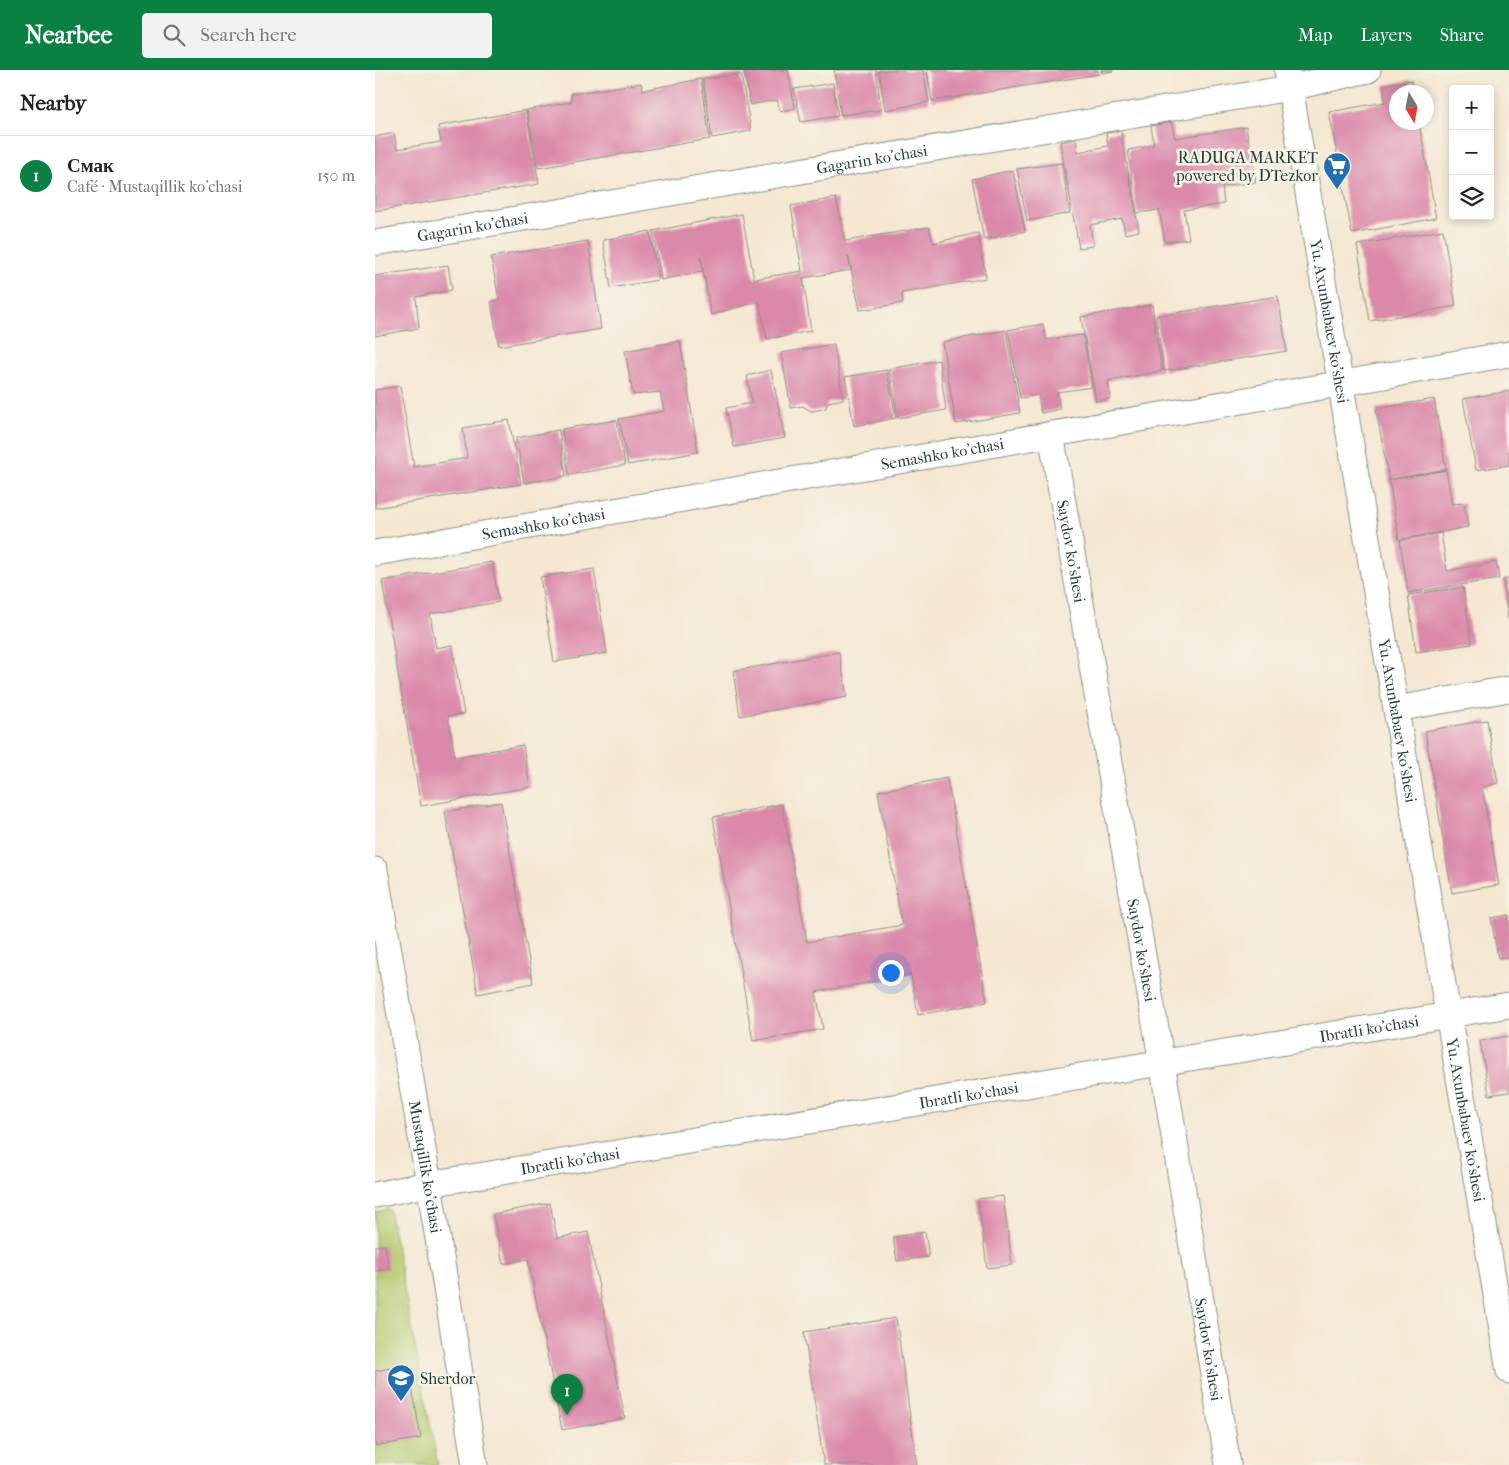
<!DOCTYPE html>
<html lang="en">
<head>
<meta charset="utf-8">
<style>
	body { margin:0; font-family:"IM FELL French Canon",serif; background:#f2f2f2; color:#222 }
	.controls { position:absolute; right:15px; top:15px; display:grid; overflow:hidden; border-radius:5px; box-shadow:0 2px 8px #0003 }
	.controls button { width:45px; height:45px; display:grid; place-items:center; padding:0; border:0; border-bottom:1px solid #e0e0e0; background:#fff; color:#222; font:25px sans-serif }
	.compass { position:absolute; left:1014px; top:15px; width:45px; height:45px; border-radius:50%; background:#fff; box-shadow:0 2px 8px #0003; rotate:170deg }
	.you { position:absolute; left:515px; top:902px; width:18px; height:18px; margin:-12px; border:4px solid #fff; border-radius:50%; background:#1a73e8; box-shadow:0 0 0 8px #1a73e833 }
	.badge { display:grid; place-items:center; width:32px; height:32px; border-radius:50%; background:#0b8043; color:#fff; font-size:16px; font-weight:700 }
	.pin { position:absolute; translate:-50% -41px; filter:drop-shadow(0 1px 2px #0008) }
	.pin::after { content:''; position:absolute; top:26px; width:18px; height:15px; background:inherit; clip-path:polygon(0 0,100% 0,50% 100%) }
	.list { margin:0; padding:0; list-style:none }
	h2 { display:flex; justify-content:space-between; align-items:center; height:65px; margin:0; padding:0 20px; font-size:21px }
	h2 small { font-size:16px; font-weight:400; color:#767676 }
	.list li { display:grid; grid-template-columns:32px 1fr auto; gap:15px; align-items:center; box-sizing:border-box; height:80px; padding:0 20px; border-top:1px solid #e0e0e0 }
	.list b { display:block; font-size:19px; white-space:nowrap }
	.list p { margin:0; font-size:16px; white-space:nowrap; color:#767676 }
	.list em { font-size:16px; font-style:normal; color:#767676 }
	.icon { flex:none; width:28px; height:28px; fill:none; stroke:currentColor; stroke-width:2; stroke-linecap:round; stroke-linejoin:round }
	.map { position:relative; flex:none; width:1134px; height:1395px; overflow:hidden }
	header { display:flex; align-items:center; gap:30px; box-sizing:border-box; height:70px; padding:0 25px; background:#0b8043; color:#fff }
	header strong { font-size:24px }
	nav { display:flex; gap:28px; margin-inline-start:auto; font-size:18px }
	.search { width:350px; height:45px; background:#f2f2f2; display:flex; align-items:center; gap:12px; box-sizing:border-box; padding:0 18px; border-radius:5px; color:#767676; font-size:19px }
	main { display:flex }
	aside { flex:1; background:#fff }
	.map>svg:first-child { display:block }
	.green { fill:#b4ca6f; stroke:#6a8452 }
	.building { fill:#db89aa }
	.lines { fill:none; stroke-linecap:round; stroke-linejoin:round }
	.minor-casing { stroke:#8a9283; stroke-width:27 }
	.minor { stroke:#fff; stroke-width:25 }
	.labels { text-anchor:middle; stroke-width:5; stroke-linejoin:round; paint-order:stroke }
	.poi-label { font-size:16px; fill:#1f3d34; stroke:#f7f3e8; text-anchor:end }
	.street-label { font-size:16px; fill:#1f3d34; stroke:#f7f3e8 }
</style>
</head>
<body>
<header>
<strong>Nearbee</strong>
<div class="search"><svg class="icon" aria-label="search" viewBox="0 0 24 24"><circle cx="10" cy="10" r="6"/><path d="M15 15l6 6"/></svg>Search here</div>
<nav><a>Map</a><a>Layers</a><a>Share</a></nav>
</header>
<main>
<aside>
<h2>Nearby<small></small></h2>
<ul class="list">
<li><span class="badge">1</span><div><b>Смак</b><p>Café · Mustaqillik ko'chasi</p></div><em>150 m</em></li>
</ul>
</aside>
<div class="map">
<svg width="1134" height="1395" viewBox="0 0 1134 1395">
	<rect width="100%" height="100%" fill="#f7f3e8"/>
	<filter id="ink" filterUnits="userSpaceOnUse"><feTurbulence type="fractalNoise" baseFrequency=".02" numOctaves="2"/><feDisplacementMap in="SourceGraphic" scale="10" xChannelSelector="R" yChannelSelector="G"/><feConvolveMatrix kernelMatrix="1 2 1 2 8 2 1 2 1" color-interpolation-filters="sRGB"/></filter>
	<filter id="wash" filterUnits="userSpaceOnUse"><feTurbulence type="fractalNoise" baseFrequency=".0096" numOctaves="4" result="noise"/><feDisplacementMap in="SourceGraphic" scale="20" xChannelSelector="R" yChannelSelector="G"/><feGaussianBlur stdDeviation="1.12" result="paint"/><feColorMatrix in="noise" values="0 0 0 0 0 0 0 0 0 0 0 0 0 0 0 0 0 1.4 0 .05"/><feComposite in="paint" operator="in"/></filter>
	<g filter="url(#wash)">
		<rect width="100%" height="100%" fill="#f5e7d2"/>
		<path class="green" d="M14,1139L63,1395H0V1142Z"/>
		<g id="blocks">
			<path class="building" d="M369,0H413L420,38L405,41L402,30L375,35Z
				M459,0H501L506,40L466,45Z
				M504,0H548L554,32L510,40Z
				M552,0H723L724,4L557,31Z
				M726,0H738V1L727,3Z
				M366,4L376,61L337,68L328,9Z
				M326,9L335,69L163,98L152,40L196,32V24L266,13L268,20Z
				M1036,10L1039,22H1022V52H1044L1061,148L977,164L954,42L1010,32L1009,15Z
				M458,13L463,46L426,52L419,19Z
				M151,40L164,114L0,141V67L19,63L22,79L66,72L63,56Z
				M796,52L800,68L871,57L881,112L847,117L849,134L809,140L814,169L790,172L784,140L762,143L753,80L779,75L776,56Z
				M746,61L764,161L750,164L747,149L715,155L718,176L704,178L685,72L701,69L703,82L733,76L731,63Z
				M687,93L695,143L652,151L642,99Z
				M638,100L650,161L609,170L597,109Z
				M461,128L470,171L554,157L558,173L603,163L611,208L527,223L528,233L485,240L473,185L476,200L428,208L436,261L392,269L384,231L336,245L326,188L328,201L286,210L278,161L367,144L379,209L427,201L416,136Z
				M1068,160L1081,236L995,251L982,175Z
				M275,161L283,210L236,218L228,170Z
				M213,171L226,259L124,276L116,232L124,230L116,187Z
				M73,195L77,220L41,227L44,258L0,266V206Z
				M903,226L912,281L789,301L781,246Z
				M777,235L787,301L733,311L735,329L721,331L706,247Z
				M668,254L671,270L708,265L717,317L682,322L685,339L666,343L663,325L645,328L633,260Z
				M631,260L645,343L581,354L567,272Z
				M305,271L323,382L253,395L244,349L289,341L285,322L258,325L250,281Z
				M459,274L468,329L453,332L450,339L436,341L428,336L416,338L406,283Z
				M564,290L571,340L523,348L514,299Z
				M396,300L410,368L359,377L351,338L377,333L372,306Z
				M512,300L521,348L479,356L470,307Z
				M25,316L39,397L92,388L88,358L134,350L146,414L0,438V320Z
				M1134,321V395L1101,400L1088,329Z
				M1059,329L1071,399L1014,410L1001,339Z
				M242,350L250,395L194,405L187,359Z
				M184,360L191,406L149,413L141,368Z
				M1071,400L1077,434L1089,433L1093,457L1024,470L1014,410Z
				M1066,463L1072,501L1121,492L1124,509L1033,523L1025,470Z
				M117,492L124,532L55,544L61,578L77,575L89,644L73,646L80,687L148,675L155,717L46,736L7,511Z
				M219,499L232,583L179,592L165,507Z
				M1134,508V549H1133L1128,510Z
				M1088,517L1097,574L1041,582L1033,525Z
				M464,582L472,627L365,646L358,601Z
				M1112,650L1123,713L1107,717L1124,815L1077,823L1050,661Z
				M572,708L612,932L543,945L536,905L441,922L448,959L378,971L338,747L407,734L432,872L527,855L503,721Z
				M126,732L158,913L103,924L70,742Z
				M1134,845V887L1123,888L1116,848Z
				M1134,966V1022L1114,1025L1105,971Z
				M628,1126L637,1195L612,1198L603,1129Z
				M175,1133L182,1168L213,1162L250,1348L187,1360L153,1189L128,1194L118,1144Z
				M550,1162L554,1187L522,1191L518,1167Z
				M10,1175L14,1199L0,1201V1176Z
				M521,1248L542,1395H449L429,1262Z
				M33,1295L46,1368L0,1376V1301Z"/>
		</g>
	</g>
	<g filter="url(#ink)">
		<use href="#blocks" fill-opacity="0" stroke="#8a9283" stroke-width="1"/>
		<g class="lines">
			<g class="minor-casing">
				<g id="minor">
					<path id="s1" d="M912,0L1134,1301"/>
					<path id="s2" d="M0,173L915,18L993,0"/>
					<path id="s3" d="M676,364L787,993L853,1395"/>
					<path id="s4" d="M0,483L1134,284"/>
					<path d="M1021,639L1134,619"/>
					<path id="s5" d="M0,800L54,1114L100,1395"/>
					<path id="s6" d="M0,1125L54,1114L1134,935"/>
				</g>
			</g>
			<use href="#minor" class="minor"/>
		</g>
	</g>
	<defs>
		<g id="supermarket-pin" transform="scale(1.4375)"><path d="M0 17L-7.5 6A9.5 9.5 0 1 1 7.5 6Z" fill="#1f6fb2" stroke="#f7f3e8"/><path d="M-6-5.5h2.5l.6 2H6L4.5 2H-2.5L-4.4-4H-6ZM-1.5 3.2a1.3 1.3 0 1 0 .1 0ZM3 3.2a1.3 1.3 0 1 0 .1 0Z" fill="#fff"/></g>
		<g id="school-pin" transform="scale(1.4375)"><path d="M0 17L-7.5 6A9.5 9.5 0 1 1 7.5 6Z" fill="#1f6fb2" stroke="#f7f3e8"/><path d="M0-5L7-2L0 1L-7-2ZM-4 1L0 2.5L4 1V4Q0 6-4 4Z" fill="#fff"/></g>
	</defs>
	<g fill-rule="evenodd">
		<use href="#supermarket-pin" x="962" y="96"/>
		<use href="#school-pin" x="26" y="1308"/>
	</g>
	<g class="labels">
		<g class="poi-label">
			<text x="943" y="93">RADUGA MARKET<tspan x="943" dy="18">powered by DTezkor</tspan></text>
			<text x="45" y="1314" text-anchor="start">Sherdor</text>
		</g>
		<g class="street-label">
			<text dy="6" stroke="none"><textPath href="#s2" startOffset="504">Gagarin ko'chasi</textPath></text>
			<text dy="6" stroke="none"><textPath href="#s2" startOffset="99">Gagarin ko'chasi</textPath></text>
			<text dy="6" stroke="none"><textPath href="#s1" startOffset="255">Yu. Axunbabaev ko'shesi</textPath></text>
			<text dy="6" stroke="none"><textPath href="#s4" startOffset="576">Semashko ko'chasi</textPath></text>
			<text dy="6" stroke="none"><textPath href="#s4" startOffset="171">Semashko ko'chasi</textPath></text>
			<text dy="6" stroke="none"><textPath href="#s3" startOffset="119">Saydov ko'shesi</textPath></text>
			<text dy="6" stroke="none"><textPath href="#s1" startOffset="660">Yu. Axunbabaev ko'shesi</textPath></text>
			<text dy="6" stroke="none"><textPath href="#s3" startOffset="524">Saydov ko'shesi</textPath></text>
			<text dy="6" stroke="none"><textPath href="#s6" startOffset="1008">Ibratli ko'chasi</textPath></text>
			<text dy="6" stroke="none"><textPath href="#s6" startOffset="602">Ibratli ko'chasi</textPath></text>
			<text dy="6" stroke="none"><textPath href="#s1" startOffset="1065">Yu. Axunbabaev ko'shesi</textPath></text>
			<text dy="6" stroke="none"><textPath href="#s6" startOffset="198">Ibratli ko'chasi</textPath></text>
			<text dy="6" stroke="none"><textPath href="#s5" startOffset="301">Mustaqillik ko'chasi</textPath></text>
			<text dy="6" stroke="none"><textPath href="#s3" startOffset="929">Saydov ko'shesi</textPath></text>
		</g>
	</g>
</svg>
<div class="controls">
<button>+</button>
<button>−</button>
<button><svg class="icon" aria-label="layers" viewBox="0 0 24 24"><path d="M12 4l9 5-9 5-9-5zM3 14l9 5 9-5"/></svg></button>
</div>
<svg class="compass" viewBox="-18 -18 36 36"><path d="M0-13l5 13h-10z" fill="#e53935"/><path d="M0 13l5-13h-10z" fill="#767676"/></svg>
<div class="you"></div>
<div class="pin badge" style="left:192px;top:1345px">1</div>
</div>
</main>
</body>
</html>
